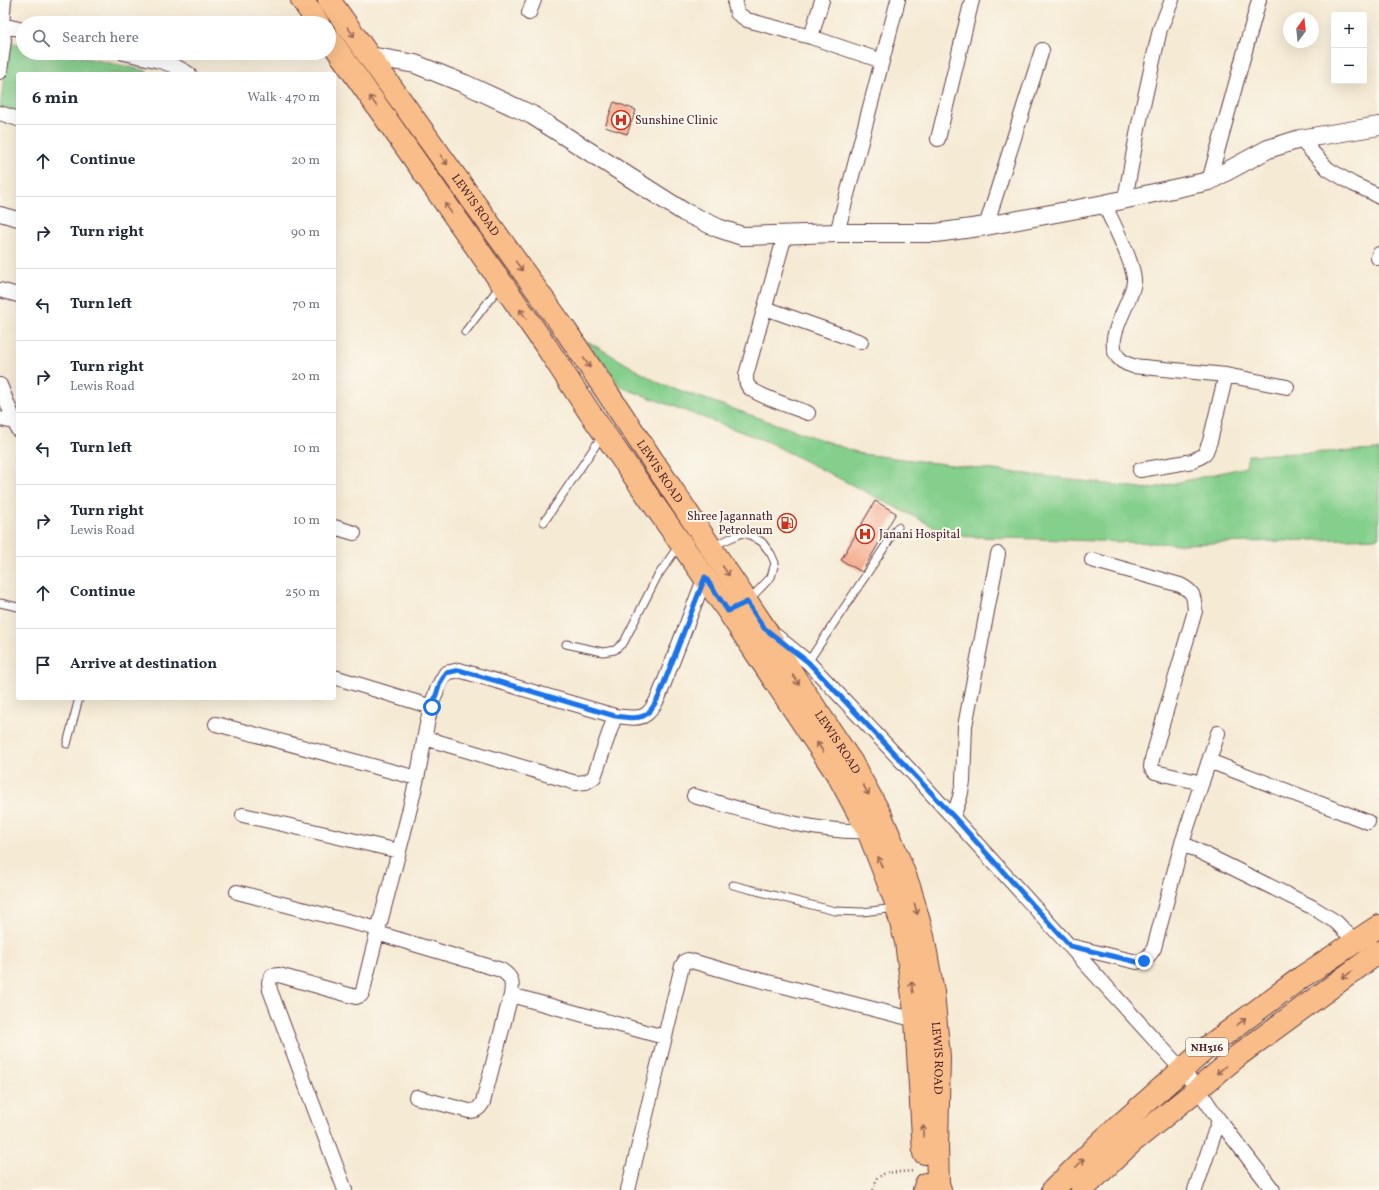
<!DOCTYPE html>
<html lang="en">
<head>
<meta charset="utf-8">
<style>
	body { margin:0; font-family:Vollkorn,serif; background:#f6f6f7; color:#1f2937 }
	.controls { position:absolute; right:12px; top:12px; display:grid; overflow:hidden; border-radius:4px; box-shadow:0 4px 16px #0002 }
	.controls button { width:36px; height:36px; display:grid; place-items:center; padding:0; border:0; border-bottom:1px solid #e0e1e3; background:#fff; color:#1f2937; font:20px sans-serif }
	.compass { position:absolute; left:1283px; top:12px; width:36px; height:36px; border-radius:50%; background:#fff; box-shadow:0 4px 16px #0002; rotate:15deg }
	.stop { position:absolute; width:12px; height:12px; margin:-9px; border:3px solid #1a73e8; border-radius:50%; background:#fff }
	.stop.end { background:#1a73e8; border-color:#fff; box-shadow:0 1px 4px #0008 }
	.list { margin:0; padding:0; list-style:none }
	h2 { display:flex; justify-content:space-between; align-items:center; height:52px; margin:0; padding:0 16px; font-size:17px }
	h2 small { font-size:13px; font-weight:400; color:#747a83 }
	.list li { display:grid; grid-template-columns:26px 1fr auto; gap:12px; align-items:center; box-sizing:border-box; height:72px; padding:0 16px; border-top:1px solid #e0e1e3 }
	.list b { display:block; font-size:15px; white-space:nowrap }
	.list p { margin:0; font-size:13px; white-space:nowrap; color:#747a83 }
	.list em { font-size:13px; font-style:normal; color:#747a83 }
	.icon { flex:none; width:22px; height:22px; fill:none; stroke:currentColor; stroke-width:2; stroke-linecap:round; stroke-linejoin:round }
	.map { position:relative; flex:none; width:1379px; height:1190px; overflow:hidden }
	.search { position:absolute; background:#fff; box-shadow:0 4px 16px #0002; left:16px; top:16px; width:320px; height:44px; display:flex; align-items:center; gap:10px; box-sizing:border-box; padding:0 14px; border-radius:22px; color:#747a83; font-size:15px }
	.panel { position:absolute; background:#fff; box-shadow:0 4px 16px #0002; left:16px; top:72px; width:320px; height:628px; border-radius:4px }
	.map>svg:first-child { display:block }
	.green { fill:#84cf8c; stroke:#67775c }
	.building { fill:#f4a687 }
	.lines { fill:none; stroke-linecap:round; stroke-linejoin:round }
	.service-casing { stroke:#643d44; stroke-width:9 }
	.minor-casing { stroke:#643d44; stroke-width:16 }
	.tertiary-casing { stroke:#643d44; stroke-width:20 }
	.primary-casing { stroke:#643d44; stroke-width:24 }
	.trunk-casing { stroke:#643d44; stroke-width:24 }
	.path { stroke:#643d44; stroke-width:2.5; stroke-dasharray:1 3; stroke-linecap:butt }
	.service { stroke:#fff; stroke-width:7 }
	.minor { stroke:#fff; stroke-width:14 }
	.tertiary { stroke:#fff; stroke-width:18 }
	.primary { stroke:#f8bd89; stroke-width:22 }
	.trunk { stroke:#f8bd89; stroke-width:22 }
	.oneway { stroke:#986655 }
	.route { stroke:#1a73e8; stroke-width:5 }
	.labels { text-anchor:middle; stroke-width:4; stroke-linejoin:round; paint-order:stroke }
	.shield { fill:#fbf7ec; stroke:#7f6065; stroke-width:1 }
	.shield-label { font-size:11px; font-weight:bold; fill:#4a1f2b }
	.poi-label { font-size:12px; fill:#4a1f2b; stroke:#fbf7ec; text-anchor:start }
	.street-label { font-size:12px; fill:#4a1f2b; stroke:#fbf7ec }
</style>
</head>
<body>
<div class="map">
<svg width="1379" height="1190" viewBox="0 0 1379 1190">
	<rect width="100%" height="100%" fill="#fbf7ec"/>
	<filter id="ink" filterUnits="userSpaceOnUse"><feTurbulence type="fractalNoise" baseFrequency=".025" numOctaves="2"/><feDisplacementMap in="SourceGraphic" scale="8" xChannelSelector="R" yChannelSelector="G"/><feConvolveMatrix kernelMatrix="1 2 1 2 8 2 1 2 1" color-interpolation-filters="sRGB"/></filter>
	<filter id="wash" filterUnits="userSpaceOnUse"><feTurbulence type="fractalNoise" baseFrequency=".012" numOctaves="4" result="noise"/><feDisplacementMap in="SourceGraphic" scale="16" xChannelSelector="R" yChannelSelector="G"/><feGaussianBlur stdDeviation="0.9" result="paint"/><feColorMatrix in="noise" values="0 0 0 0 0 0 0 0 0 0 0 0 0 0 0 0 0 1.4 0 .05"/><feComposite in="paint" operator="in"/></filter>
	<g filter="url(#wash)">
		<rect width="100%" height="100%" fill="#f5ead4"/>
		<path class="green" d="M8,42L23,45V53H62L147,71L146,74H18V120L0,110Z
			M587,341L659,383L862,454L1149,489L1246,467L1248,455L1379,450V538L1181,544L952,536L766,441L621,387Z"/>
		<g id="blocks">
			<path class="building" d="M614,102L636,110L627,134L605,127Z
				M875,501L896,513L862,572L841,560Z"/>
		</g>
	</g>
	<g filter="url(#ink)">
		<use href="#blocks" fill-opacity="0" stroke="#643d44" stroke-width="1"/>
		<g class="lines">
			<g class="service-casing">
				<path id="service" d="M465,332L500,286
					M544,522L602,436
					M713,546L742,533L750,535L762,542L771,554L775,563L771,577L749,600
					M0,603L18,607
					M566,644L603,652L615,650L624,642L657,577L679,545
					M808,662L898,527
					M67,744L79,698
					M733,885L835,911L862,912L896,908"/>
			</g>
			<g class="minor-casing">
				<path id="minor" d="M736,0L735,4L737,13L747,20L811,37L882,61
					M529,13L534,0
					M2,25L23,30
					M811,37L822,0
					M124,53C146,58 170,61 189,74
					M0,72L4,40L2,25L4,0
					M0,113L18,119
					M938,139L972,0
					M1300,139L1328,169L1353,184L1375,194L1379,197
					M1209,181L1259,0
					M1125,199L1139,124L1160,29L1172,0
					M1104,204C1112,221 1135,265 1134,281C1133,303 1098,343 1122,361C1125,363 1129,365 1133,366L1226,375L1287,387
					M0,214L18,219
					M986,226L1042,50
					M837,233L898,0
					M785,235L746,375C746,381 746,385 751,389C761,397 795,408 808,413
					M1378,258L1379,254
					M0,290L18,295
					M765,308L861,342
					M0,385L18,430
					M0,419L14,422
					M1140,470L1193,461L1205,454L1210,441L1226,375
					M334,527L354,533
					M1092,560L1180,585C1194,592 1194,596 1195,611L1152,759L1151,767L1155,772L1202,783
					M776,636L808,662L909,769L1182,1070L1198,1089L1219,1120L1273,1190
					M334,677L432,707
					M216,724L417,778
					M425,738L576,783L586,782L594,777L615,716
					M1209,761L1368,822
					M694,796C749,811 811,834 868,831
					M243,815L399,851
					M953,817L960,797L963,782L965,726L998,554
					M1182,843L1312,907L1336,922L1355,941
					M237,892L378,929
					M377,933L501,970C512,977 513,982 511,995L483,1102C479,1109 476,1111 469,1111L416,1097
					M1070,946L1137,962C1147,960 1149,956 1154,948L1182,843L1218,733
					M511,995L664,1037
					M345,1190L270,990L269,982L272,976L279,975L356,997L361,995L363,991C379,920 401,850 417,778C425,744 426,703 446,673L459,670L615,716C641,719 647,721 659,696L705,577
					M628,1190L682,966L685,961L688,960L740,975L916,1020
					M1195,1190L1219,1120"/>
			</g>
			<g class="tertiary-casing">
				<path id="tertiary" d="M370,56L415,64L465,84L532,115L684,212L718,228L742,236L837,233H936L986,226L1104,204L1209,181L1268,149L1300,139L1379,126"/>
			</g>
			<g class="primary-casing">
				<g id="primary">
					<path d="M302,0L318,23"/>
					<path id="s1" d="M329,0L566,331L764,627L797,681L852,763L881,816L894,847L910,889L923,936L933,992L939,1057L937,1147L938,1183L940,1190"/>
					<path d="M329,38L546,346L588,410L728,611L839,777L868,831L895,900L906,942L916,1020L924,1153"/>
				</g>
			</g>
			<g class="trunk-casing">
				<path id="trunk" d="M924,1190L926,1184
					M1053,1190L1103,1140L1209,1046L1302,977L1379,926
					M1082,1190L1130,1144L1198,1089L1240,1054L1379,952"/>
			</g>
			<path class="path" d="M873,1190L877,1178L885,1173L914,1171"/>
			<use href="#service" class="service"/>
			<use href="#minor" class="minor"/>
			<use href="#tertiary" class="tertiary"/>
			<use href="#primary" class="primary"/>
			<use href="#trunk" class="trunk"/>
		</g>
		<defs><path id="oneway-shaft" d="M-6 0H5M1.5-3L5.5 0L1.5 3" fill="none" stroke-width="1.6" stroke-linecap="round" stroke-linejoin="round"/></defs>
		<g class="oneway">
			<use href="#oneway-shaft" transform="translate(351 32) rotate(55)"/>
			<use href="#oneway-shaft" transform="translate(373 101) rotate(-125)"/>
			<use href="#oneway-shaft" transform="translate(444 160) rotate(54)"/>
			<use href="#oneway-shaft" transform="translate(448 208) rotate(-125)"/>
			<use href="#oneway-shaft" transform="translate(519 266) rotate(54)"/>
			<use href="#oneway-shaft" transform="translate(523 314) rotate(-125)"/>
			<use href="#oneway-shaft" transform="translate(587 363) rotate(56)"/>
			<use href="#oneway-shaft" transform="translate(726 571) rotate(56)"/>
			<use href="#oneway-shaft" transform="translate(796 680) rotate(58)"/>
			<use href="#oneway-shaft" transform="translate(820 747) rotate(-123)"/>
			<use href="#oneway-shaft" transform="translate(866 790) rotate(61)"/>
			<use href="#oneway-shaft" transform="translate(880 862) rotate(-111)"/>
			<use href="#oneway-shaft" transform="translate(916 909) rotate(75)"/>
			<use href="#oneway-shaft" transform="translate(1347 975) rotate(144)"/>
			<use href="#oneway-shaft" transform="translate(912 987) rotate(-98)"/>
			<use href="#oneway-shaft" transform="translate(1241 1022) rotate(-36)"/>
			<use href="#oneway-shaft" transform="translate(1221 1070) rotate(139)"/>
			<use href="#oneway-shaft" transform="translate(923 1131) rotate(-92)"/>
			<use href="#oneway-shaft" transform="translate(1080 1163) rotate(-45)"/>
		</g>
	</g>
	<g class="lines" filter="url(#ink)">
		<path class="route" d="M432,707L440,683L446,673L459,670L615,716C641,719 647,721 659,696L705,577L728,611L747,602L764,628L808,662L954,817L1070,946L1137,962L1144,961"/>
	</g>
	<defs>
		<g id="hospital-ring" transform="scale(1)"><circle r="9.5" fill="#fbf7ec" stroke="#c8321e" stroke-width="1.5"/><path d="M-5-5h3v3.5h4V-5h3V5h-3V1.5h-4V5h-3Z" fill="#c8321e"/></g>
		<g id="fuel-ring" transform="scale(1)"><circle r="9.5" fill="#fbf7ec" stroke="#c8321e" stroke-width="1.5"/><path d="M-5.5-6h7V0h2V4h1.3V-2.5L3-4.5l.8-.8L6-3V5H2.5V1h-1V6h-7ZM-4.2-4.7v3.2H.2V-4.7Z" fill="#c8321e"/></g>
	</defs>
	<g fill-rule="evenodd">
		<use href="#hospital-ring" x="621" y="120"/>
		<use href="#fuel-ring" x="787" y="523"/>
		<use href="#hospital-ring" x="865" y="534"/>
	</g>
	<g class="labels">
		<rect class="shield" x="1186" y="1038" width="42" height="18" rx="3"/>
		<g class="shield-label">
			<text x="1207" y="1051">NH316</text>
		</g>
		<g class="poi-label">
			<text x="635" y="124">Sunshine Clinic</text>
			<text x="773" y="520" text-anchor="end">Shree Jagannath<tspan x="773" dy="14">Petroleum</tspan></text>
			<text x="879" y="538">Janani Hospital</text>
		</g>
		<g class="street-label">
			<text dy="4" stroke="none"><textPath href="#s1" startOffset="252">LEWIS ROAD</textPath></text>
			<text dy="4" stroke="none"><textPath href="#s1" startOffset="576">LEWIS ROAD</textPath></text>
			<text dy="4" stroke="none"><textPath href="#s1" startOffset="900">LEWIS ROAD</textPath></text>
			<text dy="4" stroke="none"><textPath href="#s1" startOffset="1236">LEWIS ROAD</textPath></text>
		</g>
	</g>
</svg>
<div class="controls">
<button>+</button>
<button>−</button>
</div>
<svg class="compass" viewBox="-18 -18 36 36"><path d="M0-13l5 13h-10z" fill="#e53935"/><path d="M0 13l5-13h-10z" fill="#747a83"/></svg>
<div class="stop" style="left:432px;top:707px"></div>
<div class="stop end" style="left:1144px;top:961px"></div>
<div class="search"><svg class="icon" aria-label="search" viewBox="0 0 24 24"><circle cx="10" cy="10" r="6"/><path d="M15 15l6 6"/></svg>Search here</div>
<section class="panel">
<h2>6 min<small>Walk · 470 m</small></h2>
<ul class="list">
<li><svg class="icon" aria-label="ahead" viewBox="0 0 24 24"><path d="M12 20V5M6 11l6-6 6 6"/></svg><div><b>Continue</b></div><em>20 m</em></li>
<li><svg class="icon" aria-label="right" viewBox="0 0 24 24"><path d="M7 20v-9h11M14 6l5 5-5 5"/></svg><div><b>Turn right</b></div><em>90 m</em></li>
<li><svg class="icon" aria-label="left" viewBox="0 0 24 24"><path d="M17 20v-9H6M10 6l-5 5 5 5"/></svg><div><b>Turn left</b></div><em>70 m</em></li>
<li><svg class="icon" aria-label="right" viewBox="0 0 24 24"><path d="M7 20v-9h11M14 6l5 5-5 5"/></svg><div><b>Turn right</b><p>Lewis Road</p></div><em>20 m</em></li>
<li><svg class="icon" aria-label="left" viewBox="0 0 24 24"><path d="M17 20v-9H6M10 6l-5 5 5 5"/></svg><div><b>Turn left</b></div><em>10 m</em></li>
<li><svg class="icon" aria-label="right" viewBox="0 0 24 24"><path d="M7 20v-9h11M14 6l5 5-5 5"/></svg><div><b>Turn right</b><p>Lewis Road</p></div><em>10 m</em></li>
<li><svg class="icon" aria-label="ahead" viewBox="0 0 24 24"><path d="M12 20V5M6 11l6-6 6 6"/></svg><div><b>Continue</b></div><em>250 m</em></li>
<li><svg class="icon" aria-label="arrive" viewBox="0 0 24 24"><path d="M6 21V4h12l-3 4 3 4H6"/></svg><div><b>Arrive at destination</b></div></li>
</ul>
</section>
</div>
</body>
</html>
